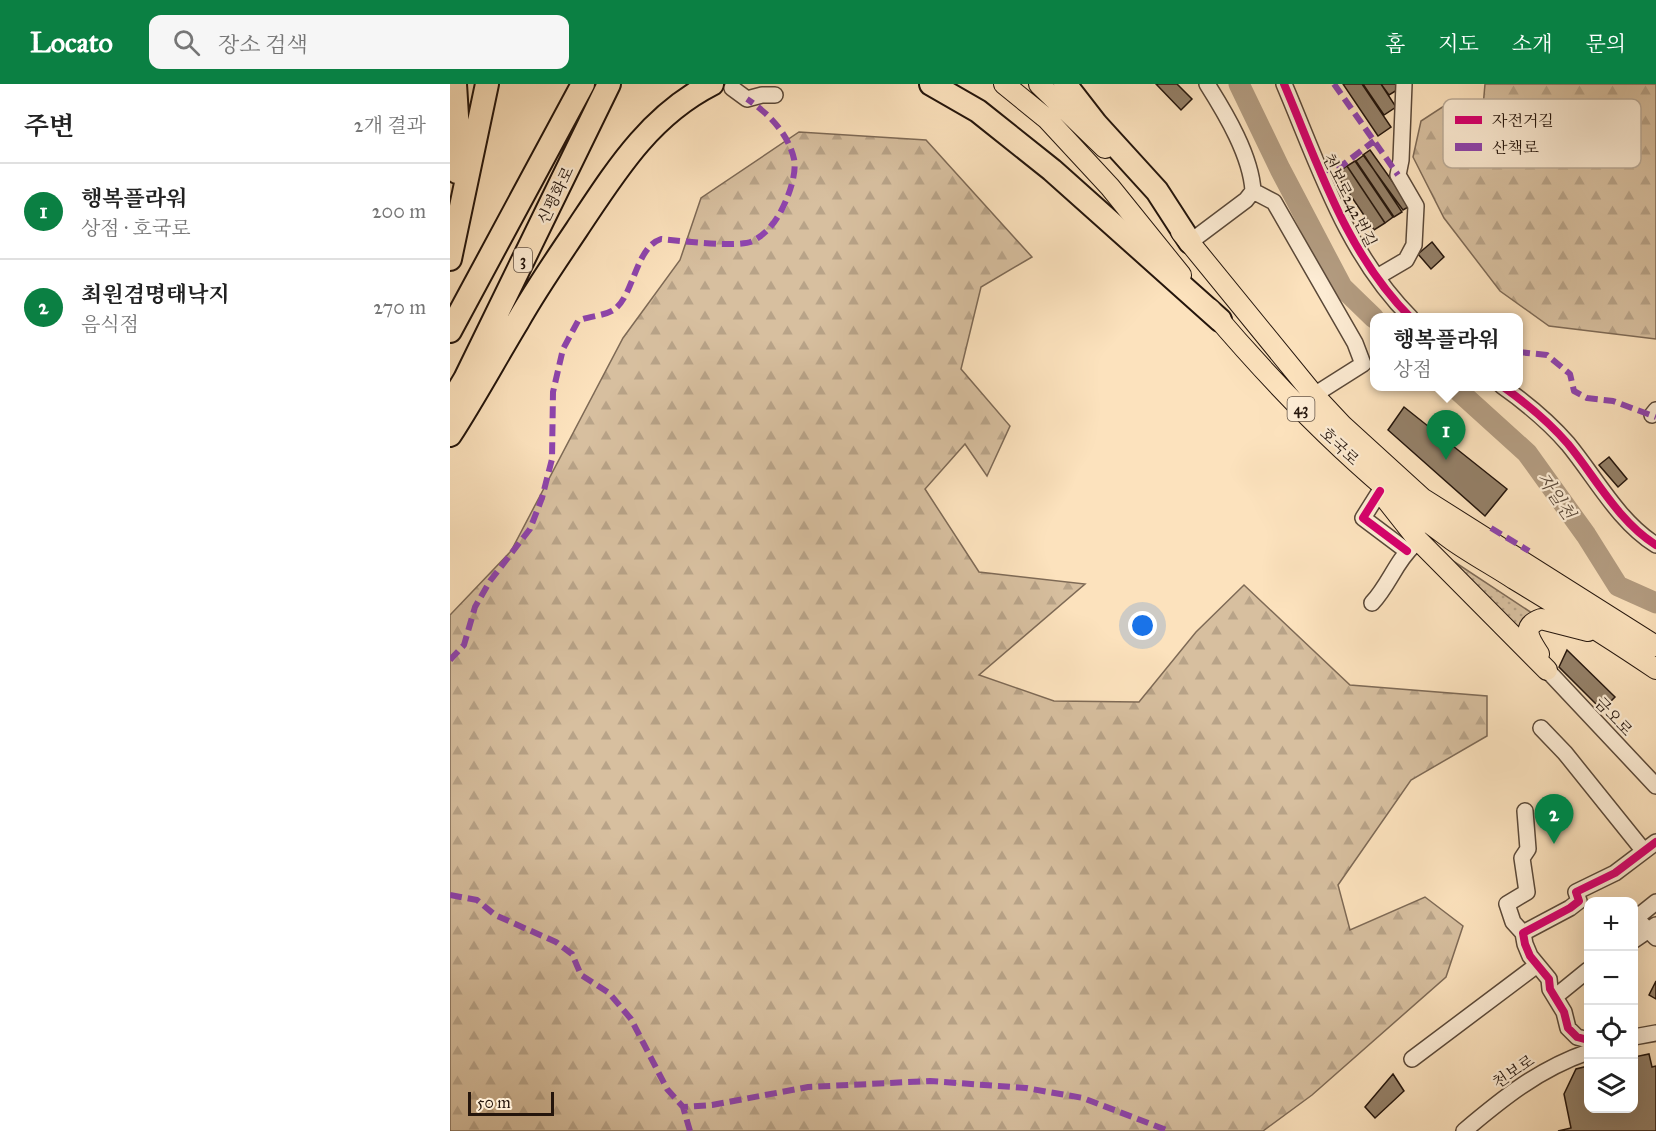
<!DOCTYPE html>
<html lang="ko">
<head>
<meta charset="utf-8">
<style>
	body { margin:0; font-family:"IM FELL Great Primer","Noto Serif KR",serif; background:#f6f6f6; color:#222 }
	.controls { position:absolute; right:18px; bottom:18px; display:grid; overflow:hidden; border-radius:12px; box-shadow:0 6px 24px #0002 }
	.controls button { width:54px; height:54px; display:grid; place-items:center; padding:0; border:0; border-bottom:2px solid #e0e0e0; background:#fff; color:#222; font:30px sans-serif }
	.scale { position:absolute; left:18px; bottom:15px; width:86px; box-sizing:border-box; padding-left:6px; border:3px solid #24150c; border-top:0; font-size:16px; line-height:21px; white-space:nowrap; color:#24150c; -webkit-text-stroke:4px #fdecd4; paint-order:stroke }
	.you { position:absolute; left:693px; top:542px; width:21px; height:21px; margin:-15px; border:4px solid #fff; border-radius:50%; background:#1a73e8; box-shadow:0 0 0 9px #1a73e833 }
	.badge { display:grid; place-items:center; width:39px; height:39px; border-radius:50%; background:#0b8043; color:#fff; font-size:20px; font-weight:700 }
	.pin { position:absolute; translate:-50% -50px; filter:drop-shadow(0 2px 3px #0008) }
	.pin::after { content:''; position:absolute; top:32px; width:21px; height:18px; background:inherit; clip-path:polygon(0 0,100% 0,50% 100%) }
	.popup { position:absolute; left:920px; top:229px; width:153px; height:78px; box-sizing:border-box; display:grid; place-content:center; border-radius:12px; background:#fff; filter:drop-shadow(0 2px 4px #0005); font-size:20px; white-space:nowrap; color:#767676 }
	.popup b { font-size:22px; color:#222 }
	.popup::after { content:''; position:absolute; left:50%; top:100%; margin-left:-12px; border:12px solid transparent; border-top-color:#fff }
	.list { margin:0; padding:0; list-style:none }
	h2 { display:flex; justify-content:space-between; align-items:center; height:78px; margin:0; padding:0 24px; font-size:26px }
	h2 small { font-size:20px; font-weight:400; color:#767676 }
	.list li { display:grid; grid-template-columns:39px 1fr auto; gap:18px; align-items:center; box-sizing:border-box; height:96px; padding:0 24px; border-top:2px solid #e0e0e0 }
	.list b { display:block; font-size:22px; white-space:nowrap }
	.list p { margin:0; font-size:20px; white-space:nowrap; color:#767676 }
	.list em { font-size:20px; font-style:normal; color:#767676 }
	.icon { flex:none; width:33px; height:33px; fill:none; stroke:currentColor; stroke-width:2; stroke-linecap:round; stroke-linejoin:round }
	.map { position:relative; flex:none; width:1206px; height:1047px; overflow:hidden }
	header { display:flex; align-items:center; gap:36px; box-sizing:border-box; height:84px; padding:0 30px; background:#0b8043; color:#fff }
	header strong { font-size:28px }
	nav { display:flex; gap:33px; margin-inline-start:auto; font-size:21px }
	.search { width:420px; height:54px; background:#f6f6f6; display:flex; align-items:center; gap:15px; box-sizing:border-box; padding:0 21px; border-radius:12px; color:#767676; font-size:22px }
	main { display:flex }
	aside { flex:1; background:#fff }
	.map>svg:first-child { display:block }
	.grass { fill:url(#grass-dots); stroke:#7e6a56; stroke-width:1.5 }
	.forest { fill:url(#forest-firs); stroke:#7e6a56; stroke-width:1.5 }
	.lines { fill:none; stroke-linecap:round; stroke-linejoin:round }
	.river { stroke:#b39c81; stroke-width:21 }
	.building { fill:#948068; stroke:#24150c; stroke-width:1.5 }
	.minor-casing { stroke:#5a4838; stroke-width:18 }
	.major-casing { stroke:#24150c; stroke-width:22 }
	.highway-casing { stroke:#24150c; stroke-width:26 }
	.minor { stroke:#fdecd4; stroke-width:15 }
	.major { stroke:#fce2bd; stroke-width:20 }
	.highway { stroke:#fce2bd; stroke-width:22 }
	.quiet { stroke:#8e44ad; stroke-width:6; stroke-dasharray:12 6; stroke-linecap:butt }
	.cycleway-casing { stroke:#fdecd4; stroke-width:11 }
	.cycleway { stroke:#d6006c; stroke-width:8 }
	.labels { text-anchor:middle; stroke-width:4.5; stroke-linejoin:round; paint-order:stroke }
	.shield { fill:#fdecd4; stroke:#655648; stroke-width:1.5 }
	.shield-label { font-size:15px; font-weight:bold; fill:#24150c }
	.street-label { font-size:16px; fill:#24150c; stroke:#fdecd4 }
	.water-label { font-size:18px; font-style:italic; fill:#5d4b3b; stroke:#fdecd4 }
	.key { fill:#fdecd4; stroke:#bcac98; stroke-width:1.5 }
	.key-label { font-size:16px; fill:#24150c }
</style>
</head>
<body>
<header>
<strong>Locato</strong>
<div class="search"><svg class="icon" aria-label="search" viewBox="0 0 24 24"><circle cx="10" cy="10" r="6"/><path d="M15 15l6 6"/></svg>장소 검색</div>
<nav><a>홈</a><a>지도</a><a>소개</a><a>문의</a></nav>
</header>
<main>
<aside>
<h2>주변<small>2개 결과</small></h2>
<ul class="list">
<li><span class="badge">1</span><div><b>행복플라워</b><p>상점 · 호국로</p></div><em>200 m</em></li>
<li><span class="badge">2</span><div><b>최원겸명태낙지</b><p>음식점</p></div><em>270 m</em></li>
</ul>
</aside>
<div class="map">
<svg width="1206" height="1047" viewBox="0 0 1206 1047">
	<defs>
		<pattern id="grass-dots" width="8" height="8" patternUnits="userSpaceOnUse" patternTransform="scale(1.5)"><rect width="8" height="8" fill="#d7bf9f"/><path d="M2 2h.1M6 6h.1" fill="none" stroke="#b8a388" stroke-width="1.8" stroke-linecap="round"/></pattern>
		<pattern id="forest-firs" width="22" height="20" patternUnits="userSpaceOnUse" patternTransform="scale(1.5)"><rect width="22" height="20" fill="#d7bf9f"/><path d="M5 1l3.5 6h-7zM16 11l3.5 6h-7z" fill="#b8a388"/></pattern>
	</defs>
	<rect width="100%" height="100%" fill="#fce2bd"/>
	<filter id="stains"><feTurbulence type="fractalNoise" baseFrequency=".00333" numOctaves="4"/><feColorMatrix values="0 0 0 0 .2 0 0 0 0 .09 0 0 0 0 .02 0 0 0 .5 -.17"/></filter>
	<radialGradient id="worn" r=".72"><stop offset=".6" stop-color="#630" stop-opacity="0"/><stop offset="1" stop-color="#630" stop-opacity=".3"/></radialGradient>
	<path class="grass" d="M997,473L1085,531L1072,552Z"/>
	<path class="forest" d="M1035,0H1206V255L1099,242L1050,207L994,134L963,73L971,37L997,20L1033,23Z
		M349,48L476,56L582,173L531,203L511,285L560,342L537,392L515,360L475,405L529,488L635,500L529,591L604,617L689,618L746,548L794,501L900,601L1037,612V652L961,696L888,801L900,846L975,813L1013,842L996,893L862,1011L813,1047H0V531L61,467L173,254L230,176L251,114Z"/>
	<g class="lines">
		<path class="river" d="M789,0L830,85L892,203L924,234
			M1003,302L1077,369L1136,451L1168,502L1206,519"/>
	</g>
	<path class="building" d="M706,0H727L742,15L731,26Z
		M893,0H912L941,43L928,52Z
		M913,0H931L946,23L934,31Z
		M931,0H950L952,3L939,11Z
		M920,66L960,122L953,126L913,71Z
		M914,71L952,128L944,133L906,77Z
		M905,77L943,133L935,139L897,82Z
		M897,82L935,139L924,146L886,90Z
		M982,158L994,173L981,185L968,170Z
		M954,323L1057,405L1035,432L938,346Z
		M1159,373L1177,395L1168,403L1149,381Z
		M1117,566L1165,613L1152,626L1109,583Z
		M1206,897V915L1199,911Z
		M1199,970L1202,983L1206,982V1047H1108L1121,1044L1114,1010L1126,985L1138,982V1024H1184V973Z
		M943,990L954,1007L925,1034L915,1023Z"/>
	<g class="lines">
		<g class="minor-casing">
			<path id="minor" d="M834,0C869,82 896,169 961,234
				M282,4L297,15L312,11H325
				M803,107L824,118L905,259L913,280L864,311
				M740,158L796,116L803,107C801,72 776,30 757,0
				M927,193L956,176L964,161L966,122L948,91L951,76L954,0
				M1052,302C1076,319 1099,338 1118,360C1146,394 1168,437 1206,461
				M1202,331L1206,326
				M930,407L913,434L957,467
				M922,519C939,501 946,477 964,461
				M1097,586L1206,702
				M1091,644L1115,669L1193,766
				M1206,818L1186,834L1206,854
				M1073,849L1063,838L1057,820L1077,808L1072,774L1078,765L1075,727
				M1184,856L1206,841
				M1106,912L1138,886
				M1184,953L1206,949
				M1138,956L1127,953L1118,944L1114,928L1100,905L1099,895L1080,872L1075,860L1073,849L1120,824L1129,817L1126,808L1165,789L1206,758
				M962,975L1087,881
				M1014,1047C1053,1014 1089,985 1138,968"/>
		</g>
		<g class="major-casing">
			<path id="major" d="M554,0L597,35L660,103L731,191
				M589,0L655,64
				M731,148L864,311L893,342L972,414L1206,562
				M760,225C832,310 911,391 1002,456C1022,470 1044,482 1064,495C1112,524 1159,553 1206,585
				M934,413L968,456L1097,586
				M1089,570C1081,557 1069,543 1091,535L1138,547"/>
		</g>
		<g class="highway-casing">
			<path id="highway" d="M5,0L9,64L7,88
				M481,0L528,27L602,86L770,236
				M615,0L646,40L707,107L740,158
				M0,175L37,0
				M0,247L133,0
				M0,320L15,295L159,0
				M0,351C24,314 45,275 68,237C86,205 107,175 127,145C165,88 199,32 262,0"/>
		</g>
		<use href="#minor" class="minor"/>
		<use href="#major" class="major"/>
		<use href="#highway" class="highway"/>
		<path class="quiet" d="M884,0L948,91
			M869,88L890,83L924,57
			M1068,268L1097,271L1120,290L1124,307L1137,314L1163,317L1206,333
			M1041,444L1079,467
			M0,576L14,561L25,523L40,497L80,445L92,414L102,375L103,308L113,265L128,237C138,232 156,232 165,225C184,210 186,163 211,155C230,157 289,164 303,157C317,149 326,138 333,123C339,111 347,89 344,75C338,49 318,29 297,15
			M0,811L27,816L45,831L106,858L122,870L131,891L159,909L181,935L217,1005L233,1023
			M240,1047L233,1023L262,1021L358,1003L480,997L576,1004L633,1014L719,1047"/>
		<g class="cycleway-casing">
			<path id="cycleway" d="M834,0C869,82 896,169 961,234
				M1052,302C1076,319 1099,338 1118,360C1146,394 1168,437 1206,461
				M930,407L913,434L957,467
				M1138,956L1127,953L1118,944L1114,928L1100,905L1099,895L1080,872L1075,860L1073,849L1120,824L1129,817L1126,808L1165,789L1206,758"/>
		</g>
		<use href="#cycleway" class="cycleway"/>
	</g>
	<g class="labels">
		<g class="shield">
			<rect x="64" y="164" width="18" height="24" rx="4.5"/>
			<rect x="837.5" y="313" width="27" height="24" rx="4.5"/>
		</g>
		<g class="shield-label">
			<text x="73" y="181">3</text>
			<text x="851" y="330">43</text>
		</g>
		<g class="street-label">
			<text transform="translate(105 111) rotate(-64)" y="6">신평화로</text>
			<text transform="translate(900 116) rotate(64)" y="6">천보로242번길</text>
			<text transform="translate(890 362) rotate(43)" y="6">호국로</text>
			<text transform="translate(1164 632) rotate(47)" y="6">금오로</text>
			<text transform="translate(1063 987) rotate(-34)" y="6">천보로</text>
		</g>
		<g class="water-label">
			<text transform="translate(1106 412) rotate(56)" y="6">자일천</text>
		</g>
	</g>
	<rect x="993" y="15" width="198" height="69" rx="9" class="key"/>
	<rect x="1005" y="32" width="27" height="8" fill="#d6006c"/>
	<rect x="1005" y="59" width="27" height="8" fill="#8e44ad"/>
	<g class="key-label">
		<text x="1042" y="42">자전거길</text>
		<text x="1042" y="69">산책로</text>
	</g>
	<rect width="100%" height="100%" filter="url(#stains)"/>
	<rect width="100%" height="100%" fill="url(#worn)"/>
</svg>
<div class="controls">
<button>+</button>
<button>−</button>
<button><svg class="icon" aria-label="locate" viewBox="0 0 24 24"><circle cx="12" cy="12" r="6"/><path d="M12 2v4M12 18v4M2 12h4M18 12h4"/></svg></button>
<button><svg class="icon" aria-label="layers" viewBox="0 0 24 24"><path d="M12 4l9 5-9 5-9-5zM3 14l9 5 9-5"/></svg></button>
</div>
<div class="scale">50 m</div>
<div class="you"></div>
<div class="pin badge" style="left:996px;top:376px">1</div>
<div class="popup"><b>행복플라워</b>상점</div>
<div class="pin badge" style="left:1104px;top:760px">2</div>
</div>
</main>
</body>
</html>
